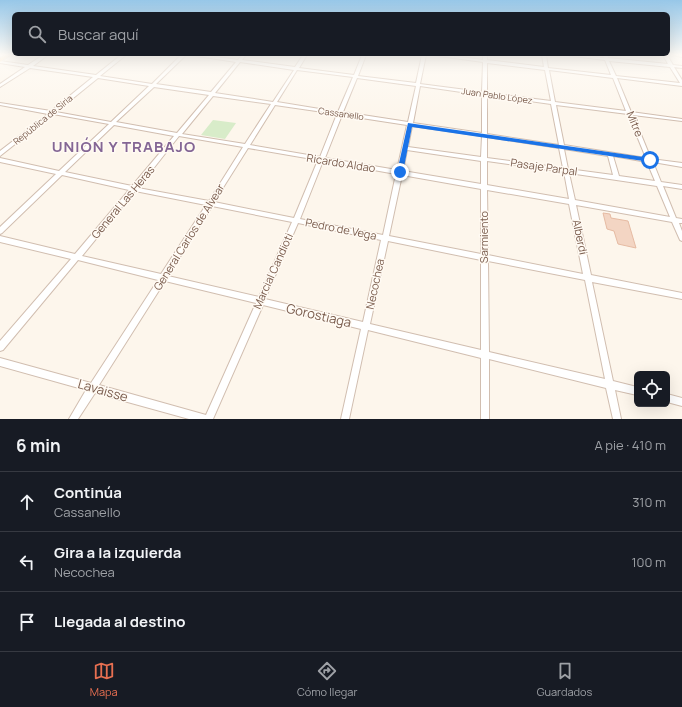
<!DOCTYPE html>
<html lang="es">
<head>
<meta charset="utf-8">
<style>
	body { margin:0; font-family:Manrope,sans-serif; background:#242831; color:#f1f3f6 }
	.controls { position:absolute; right:12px; bottom:12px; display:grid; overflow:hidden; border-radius:6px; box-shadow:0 4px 16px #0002 }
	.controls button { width:36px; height:36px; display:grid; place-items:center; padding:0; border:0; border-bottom:1px solid #363941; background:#171b24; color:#f1f3f6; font:20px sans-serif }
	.stop { position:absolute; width:12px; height:12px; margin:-9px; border:3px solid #1a73e8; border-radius:50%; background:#fff }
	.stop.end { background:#1a73e8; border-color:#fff; box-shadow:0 1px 4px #0008 }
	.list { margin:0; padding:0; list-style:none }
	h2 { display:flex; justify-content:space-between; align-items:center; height:52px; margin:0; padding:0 16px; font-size:17px }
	h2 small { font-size:13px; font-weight:400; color:#9ea1a6 }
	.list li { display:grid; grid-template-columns:26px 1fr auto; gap:12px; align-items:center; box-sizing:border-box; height:60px; padding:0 16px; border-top:1px solid #363941 }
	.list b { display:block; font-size:15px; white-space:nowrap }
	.list p { margin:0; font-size:13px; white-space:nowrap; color:#9ea1a6 }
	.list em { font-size:13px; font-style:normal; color:#9ea1a6 }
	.icon { flex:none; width:22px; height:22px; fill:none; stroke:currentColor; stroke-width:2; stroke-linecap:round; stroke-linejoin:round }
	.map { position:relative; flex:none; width:682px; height:419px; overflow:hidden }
	.search { position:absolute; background:#171b24; box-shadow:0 4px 16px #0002; left:12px; right:12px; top:12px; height:44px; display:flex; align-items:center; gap:10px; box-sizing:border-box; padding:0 14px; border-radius:6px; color:#9ea1a6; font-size:15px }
	.sheet { height:232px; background:#171b24 }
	nav { display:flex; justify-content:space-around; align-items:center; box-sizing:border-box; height:56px; border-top:1px solid #363941; background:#171b24; font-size:11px; color:#9ea1a6 }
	nav a { display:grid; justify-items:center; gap:2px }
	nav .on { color:#e76f51 }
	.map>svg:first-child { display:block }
	.green { fill:#d8ecc9 }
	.building { fill:#f3d5c3; stroke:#e6bba3 }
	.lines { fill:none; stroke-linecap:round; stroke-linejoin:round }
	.minor-casing { stroke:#d1beb0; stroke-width:2 }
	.major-casing { stroke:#dad1cd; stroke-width:2 }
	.minor { fill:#fff; fill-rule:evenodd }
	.major { fill:#fbd9a5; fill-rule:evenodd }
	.route { fill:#1a73e8 }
	.labels { text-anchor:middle; stroke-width:3; stroke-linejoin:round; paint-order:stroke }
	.far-street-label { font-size:9px; fill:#7a5c4d; stroke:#fffaf3 }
	.street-label { font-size:11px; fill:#7a5c4d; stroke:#fffaf3 }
	.near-street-label { font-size:13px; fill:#7a5c4d; stroke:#fffaf3 }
	.district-label { font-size:15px; font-weight:bold; letter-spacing:1px; fill:#846695; stroke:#fffaf3 }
</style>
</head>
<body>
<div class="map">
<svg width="682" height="419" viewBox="0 0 682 419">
	<rect width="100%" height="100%" fill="#fdf6ec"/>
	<path class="green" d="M213,120L236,123L225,139L201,135Z"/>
	<path class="building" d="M603,213L610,214L611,218L628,221L636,248L618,244L614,231L607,229Z"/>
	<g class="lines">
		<g class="minor-casing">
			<path id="minor" d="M43,55H48L33,66L96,75L121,55H126L100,76L152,84L181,55H186L156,84L211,92L236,62L191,55H204L238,60L242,55H246L242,60L295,67L303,55H307L299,68L354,75L362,55H366L358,76L416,83L422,55H426L420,84L482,92L483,62L432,55H446L483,60V55H487V60L544,67L542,55H546L548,68L611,75L605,60L565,55H581L604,58L603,55H607L608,58L668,64L663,55H667L673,65L682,66V68L674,67L682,80V86L617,78L631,112L682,119V121L633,115L651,159L682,163V167L653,162L661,182L682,185V189L663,186L676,218L682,219V223H679L682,231V241L680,240L672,222L576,205L591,275L682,293V299L592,282L613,381L637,387V395L615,390L621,419H613L606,388L489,359V419H481V358L368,330L349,419H341L361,329L263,305L213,419H189L95,393L78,419H69L86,390L0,366V358L91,383L158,280L78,260L3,350L0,351V341L71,259L0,242V236L75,254L129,190L62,175L2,233L0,234V227L56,174L0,162V158L59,171L109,124L53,114L0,156V151L48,114L0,105V103L51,111L93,77L30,68L0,87V84L25,67L0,63V61L28,65ZM609,61L670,67L680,83L616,76ZM240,62L294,70L273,102L215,93ZM487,63L545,70L551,101L487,93ZM297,70L353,77L338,112L277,102ZM549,70L613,78L626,111L555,102ZM98,78L149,86L111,122L56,112ZM357,78L416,86L408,122L343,112ZM420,86L482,95V133L413,123ZM154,87L209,95L177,133L116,122ZM487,95L551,104L559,145L487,134ZM213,96L271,104L245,144L182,134ZM275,105L337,114L320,157L250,145ZM556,105L628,114L646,158L564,145ZM342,115L407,125L397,170L325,158ZM114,125L174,136L132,186L65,172ZM412,126L482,136L481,157L408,147ZM179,136L243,147L209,201L138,188ZM487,137L559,148L563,168L487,158ZM248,148L318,160L294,218L214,202ZM564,149L608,156L613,175L568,169ZM407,150L481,161V184L403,171ZM613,156L647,162L655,181L619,176ZM323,161L396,174L383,235L300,219ZM487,161L564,172L569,199L487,185ZM569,173L657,186L670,217L575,200ZM402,175L481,189V254L389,236ZM487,190L569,204L583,274L488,255ZM135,191L206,205L161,274L82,256ZM212,206L292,222L259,297L168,276ZM298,223L381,240L363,322L265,299ZM388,241L481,260V350L370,324ZM488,261L585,280L605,379L489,352ZM165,281L256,303L206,415L99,385Z
				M674,55H682V57Z
				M667,394L682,398V406L667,402Z"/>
		</g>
		<g class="major-casing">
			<path id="major" d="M4,55H10L0,62V58Z"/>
		</g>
		<use href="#minor" class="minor"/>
		<use href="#major" class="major"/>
	</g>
	<linearGradient id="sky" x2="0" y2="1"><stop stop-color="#97c7e8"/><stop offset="0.48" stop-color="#fefbf6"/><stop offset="1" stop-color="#fefbf6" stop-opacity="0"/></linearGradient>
	<rect width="682" height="114" fill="url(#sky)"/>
	<path class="route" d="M408,123L650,158L653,160L650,162L412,127L403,172L400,175L397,172Z"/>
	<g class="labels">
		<g class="far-street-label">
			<text transform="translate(497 96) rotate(8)" y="3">Juan Pablo López</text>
			<text transform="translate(341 114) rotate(8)" y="3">Cassanello</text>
			<text transform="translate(43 120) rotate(-39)" y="3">República de Siria</text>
		</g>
		<g class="street-label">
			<text transform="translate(635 124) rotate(68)" y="4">Mitre</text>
			<text transform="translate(341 163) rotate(9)" y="4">Ricardo Aldao</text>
			<text transform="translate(544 167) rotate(8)" y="4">Pasaje Parpal</text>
			<text transform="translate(123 202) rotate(-50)" y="4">General Las Heras</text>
			<text transform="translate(341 229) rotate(11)" y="4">Pedro de Vega</text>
			<text transform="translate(189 237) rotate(-58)" y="4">General Carlos de Alvear</text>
			<text transform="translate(484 237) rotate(-90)" y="4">Sarmiento</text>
			<text transform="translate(580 237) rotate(78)" y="4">Alberdi</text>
			<text transform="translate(273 271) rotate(-66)" y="4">Marcial Candioti</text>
			<text transform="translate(375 284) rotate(-78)" y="4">Necochea</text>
		</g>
		<g class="near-street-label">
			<text transform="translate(319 315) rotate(13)" y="5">Gorostiaga</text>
			<text transform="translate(103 390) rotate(16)" y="5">Lavaisse</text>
		</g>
		<g class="district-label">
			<text x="124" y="152">UNIÓN Y TRABAJO</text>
		</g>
	</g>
</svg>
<div class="controls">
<button><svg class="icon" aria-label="locate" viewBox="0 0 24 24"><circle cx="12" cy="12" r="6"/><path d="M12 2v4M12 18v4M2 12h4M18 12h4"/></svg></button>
</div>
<div class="stop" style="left:650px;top:160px"></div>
<div class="stop end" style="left:400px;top:172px"></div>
<div class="search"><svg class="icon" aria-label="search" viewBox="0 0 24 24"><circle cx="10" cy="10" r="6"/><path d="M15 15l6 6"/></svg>Buscar aquí</div>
</div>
<section class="sheet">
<h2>6 min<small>A pie · 410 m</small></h2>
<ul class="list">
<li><svg class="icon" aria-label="ahead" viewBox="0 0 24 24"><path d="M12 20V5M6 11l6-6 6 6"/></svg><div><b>Continúa</b><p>Cassanello</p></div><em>310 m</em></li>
<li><svg class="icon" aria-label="left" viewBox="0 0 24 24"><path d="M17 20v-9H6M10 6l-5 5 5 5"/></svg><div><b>Gira a la izquierda</b><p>Necochea</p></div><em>100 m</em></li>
<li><svg class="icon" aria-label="arrive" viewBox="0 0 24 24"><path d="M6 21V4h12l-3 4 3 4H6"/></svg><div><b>Llegada al destino</b></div></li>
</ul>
</section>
<nav>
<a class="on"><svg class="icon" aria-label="map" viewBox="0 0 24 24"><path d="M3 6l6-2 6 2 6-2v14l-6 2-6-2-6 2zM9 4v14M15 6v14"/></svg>Mapa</a>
<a><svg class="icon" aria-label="directions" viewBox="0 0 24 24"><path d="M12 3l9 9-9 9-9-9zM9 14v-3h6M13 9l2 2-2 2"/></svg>Cómo llegar</a>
<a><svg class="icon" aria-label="saved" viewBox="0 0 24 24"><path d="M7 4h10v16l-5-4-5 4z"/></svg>Guardados</a>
</nav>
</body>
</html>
